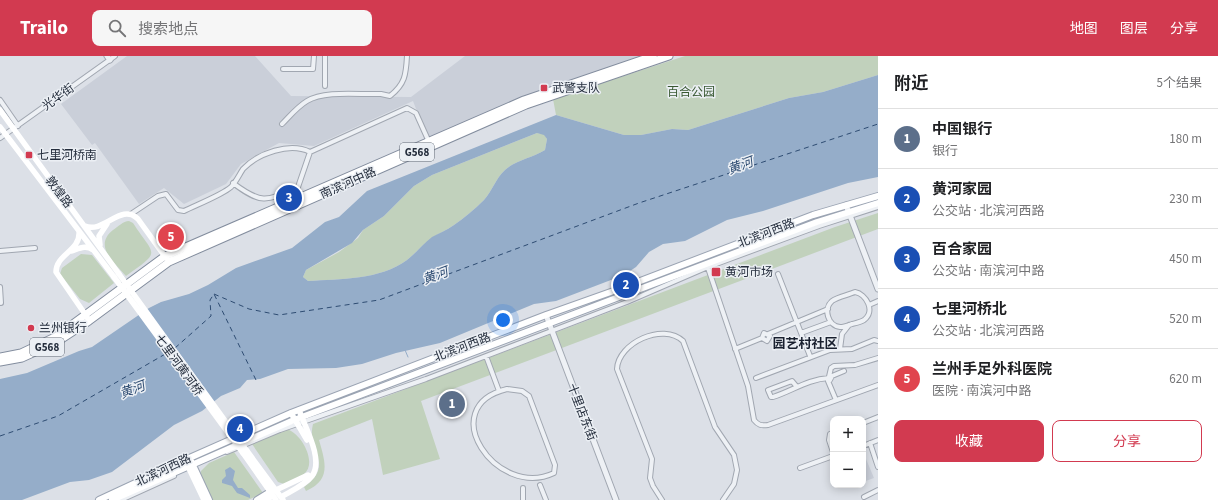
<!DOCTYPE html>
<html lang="zh">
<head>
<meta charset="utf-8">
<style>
	body { margin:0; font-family:"Source Sans 3","Noto Sans SC",sans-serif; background:#f6f6f6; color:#202124 }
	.controls { position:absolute; right:12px; bottom:12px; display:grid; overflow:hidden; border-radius:8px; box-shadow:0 2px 10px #0003 }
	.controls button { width:36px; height:36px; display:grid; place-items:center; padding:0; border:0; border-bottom:1px solid #e0e0e0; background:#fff; color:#202124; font:20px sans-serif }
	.you { position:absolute; left:503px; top:264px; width:14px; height:14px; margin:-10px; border:3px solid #fff; border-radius:50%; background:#1a73e8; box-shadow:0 0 0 6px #1a73e833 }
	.badge { display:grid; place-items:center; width:26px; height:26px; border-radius:50%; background:#d23a50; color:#fff; font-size:13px; font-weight:700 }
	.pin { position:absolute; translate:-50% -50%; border:2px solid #fff; box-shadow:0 1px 4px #0006 }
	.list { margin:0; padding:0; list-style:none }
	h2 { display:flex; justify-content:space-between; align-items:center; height:52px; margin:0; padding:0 16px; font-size:17px }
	h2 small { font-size:13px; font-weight:400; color:#757577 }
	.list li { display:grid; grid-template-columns:26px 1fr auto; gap:12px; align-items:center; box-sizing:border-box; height:60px; padding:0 16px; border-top:1px solid #e0e0e0 }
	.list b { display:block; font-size:15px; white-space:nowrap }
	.list p { margin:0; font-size:13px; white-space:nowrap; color:#757577 }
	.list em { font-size:13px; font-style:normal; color:#757577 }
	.actions { display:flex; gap:8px; padding:12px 16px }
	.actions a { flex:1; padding:9px 0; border:1px solid #d23a50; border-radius:8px; text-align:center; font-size:14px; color:#d23a50 }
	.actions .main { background:#d23a50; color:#fff }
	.icon { flex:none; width:22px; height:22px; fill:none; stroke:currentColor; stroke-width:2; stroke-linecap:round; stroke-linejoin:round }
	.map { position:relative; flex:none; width:878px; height:444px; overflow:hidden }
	header { display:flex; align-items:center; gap:24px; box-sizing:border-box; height:56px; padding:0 20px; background:#d23a50; color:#fff }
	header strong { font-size:19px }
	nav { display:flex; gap:22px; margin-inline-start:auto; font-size:14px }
	.search { width:280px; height:36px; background:#f6f6f6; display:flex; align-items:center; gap:10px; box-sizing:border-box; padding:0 14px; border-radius:8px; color:#757577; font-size:15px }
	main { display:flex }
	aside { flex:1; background:#fff }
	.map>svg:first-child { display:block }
	.built { fill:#cacfd9 }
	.green { fill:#c1d1bc }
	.water { fill:#95adc9; fill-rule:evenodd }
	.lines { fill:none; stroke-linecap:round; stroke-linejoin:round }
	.stream { stroke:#95adc9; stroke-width:1 }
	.ferry { stroke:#2e4c72; stroke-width:1; stroke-dasharray:5 4; stroke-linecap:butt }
	.minor-casing { stroke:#a1a7b1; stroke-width:6 }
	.tertiary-casing { stroke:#a1a7b1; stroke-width:7 }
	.primary-casing { stroke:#9ba4b3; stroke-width:8 }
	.trunk-casing { stroke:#838d9e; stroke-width:9 }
	.minor { stroke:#eef1f5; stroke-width:4 }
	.tertiary { stroke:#eef1f5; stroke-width:5 }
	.secondary { stroke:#fff; stroke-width:5.5 }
	.primary { stroke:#fff; stroke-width:6 }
	.trunk { stroke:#fff; stroke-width:7 }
	.secondary-bridge { stroke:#fff; stroke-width:5.5 }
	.poi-dot { fill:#d23a50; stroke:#ebeff4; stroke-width:1.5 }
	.labels { text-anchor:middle; stroke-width:3; stroke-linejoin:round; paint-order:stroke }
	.shield { fill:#ebeff4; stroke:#606874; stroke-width:1 }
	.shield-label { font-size:11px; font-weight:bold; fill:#252e3d }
	.poi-label { font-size:12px; fill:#252e3d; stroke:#ebeff4; text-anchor:start }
	.park-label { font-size:12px; fill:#395932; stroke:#ebeff4 }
	.street-label { font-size:12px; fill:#252e3d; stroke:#ebeff4 }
	.water-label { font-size:13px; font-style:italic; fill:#2e4c72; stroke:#ebeff4 }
	.neighbourhood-label { font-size:13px; font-weight:bold; fill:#181f2e; stroke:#ebeff4 }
</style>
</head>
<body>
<header>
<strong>Trailo</strong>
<div class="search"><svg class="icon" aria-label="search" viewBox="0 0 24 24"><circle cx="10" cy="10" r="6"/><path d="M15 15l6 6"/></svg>搜索地点</div>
<nav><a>地图</a><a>图层</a><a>分享</a></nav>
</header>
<main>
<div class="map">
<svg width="878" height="444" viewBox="0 0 878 444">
	<rect width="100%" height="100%" fill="#dce0e7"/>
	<path class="built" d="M127,0H255L291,40L411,41L465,0H662L429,86L413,45L314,90L279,87L241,108L226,128L184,148L164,132L139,148L95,87L92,89L61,48Z
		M863,396L874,422L863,426Z"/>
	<path class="green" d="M685,0H878V19L823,36L789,42L688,74L672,73L641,79H624L556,59L553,43Z
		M537,77L544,78L547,83L545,94C532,102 516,104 505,114C496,122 492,135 484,144C475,153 464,162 454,169C447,174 439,177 432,182C423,188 416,197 407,204C380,224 340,223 308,225L303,221L306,214L339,196L358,182L363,174L384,160L414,130L432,119Z
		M878,157V173L421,345L440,403L383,419L372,363L319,384C325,405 332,424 306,435L304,431C336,408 306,394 313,368L835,171Z
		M129,165L133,167C155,201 162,194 126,220C114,206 93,190 113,174C118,171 123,165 129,165Z
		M81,198L92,199L114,227L89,247L80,243L60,218L62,212Z
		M286,373C301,376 318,407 304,418C299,423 290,425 284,428L278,426L252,388Z
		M234,396L263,437L248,444H211L200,420L201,415L209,407Z"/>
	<path class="water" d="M878,19V121L848,127L763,155L727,164L685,185L663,188L649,196L636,211L624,219L556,245L534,248L440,287L396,297L362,308L336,312L288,313L260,323L247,324L240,332L221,340L202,355L174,369L112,416L89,424L70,426L22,444H0V323L27,317L79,295L92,291L149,252L161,246L189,238L208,229L236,212L292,192L325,166L339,161L367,135L556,59L624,79H641L672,73L688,74L789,42L823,36ZM537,77L544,79L547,83L545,94C532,102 516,104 505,114C496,122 492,135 484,144C475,153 464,162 454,169C447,174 439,177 432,181C423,188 416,197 407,204C380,224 340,223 308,225L303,221L306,214L352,187L363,174L384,160L414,130L432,119Z
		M230,411L235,415L233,424L238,432H242L250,439V442L237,437L232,430L222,427V424L226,420L225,414Z"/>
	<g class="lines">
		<path class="stream" d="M405,294L408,301"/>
		<path class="ferry" d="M214,238L249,253L279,259L379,244L639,147L878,68
			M175,292L211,260L210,244L214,238L256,324
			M0,380L58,360L167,297"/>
		<g class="minor-casing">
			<path id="minor" d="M283,13H313L314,0
				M325,30V0
				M0,44L18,70
				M282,68C290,60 297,51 307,45C325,34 360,39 381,38L390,40C405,28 406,19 407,0
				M0,82L115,0
				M233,127C262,149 267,145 298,131L310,96
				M131,158L158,140L166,138L178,154L184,155C196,149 222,139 231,131C236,126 239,119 243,113C258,97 290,86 310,96L407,52L416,57L429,86
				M0,195L35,192
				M707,209L748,330L754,364C758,369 761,370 768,369L878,329
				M778,218L810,300
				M0,231L1,247
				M855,236C866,238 876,255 864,264C861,266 856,267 852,268C849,269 844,271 840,271C828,270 823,253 832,245C837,241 848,239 855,236Z
				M869,249L878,245
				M801,277L831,266
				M768,278L828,253
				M735,293L762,282L764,277L770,280L767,285L762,282
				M840,293L842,278L849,269
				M486,300L499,335
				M756,322L830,294L852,293L874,284L878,285
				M830,324L832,320L844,315
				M797,331L792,325L768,334L771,341H773C792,335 808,323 829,322
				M507,333L522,335L529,340L555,409L554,417C497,444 433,351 507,333Z
				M836,344L828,325L831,312L834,310L855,309L878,302
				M863,367L878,361
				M833,377L830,378L829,384L833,396
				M870,387L878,411
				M863,390L878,384
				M227,396L280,374L426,323L627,246L708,211L819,170L878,151
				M800,412L833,400
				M540,429L546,444
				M864,441L878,434
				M121,444L174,420
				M523,444V432
				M662,444L653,430L650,422L652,403L617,313C618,287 663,266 683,285L715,371L734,399L737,414L734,428L723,444"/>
		</g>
		<g class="tertiary-casing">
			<path id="tertiary" d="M107,0L110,4
				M846,149L878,233
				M546,259L616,444"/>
		</g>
		<g class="primary-casing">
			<path id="primary" d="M191,405L209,444
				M99,444L185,404L291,357L546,259L622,232L813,159L878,140
				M112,444L294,364L817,166L878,147
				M257,444L270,436"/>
		</g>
		<g class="trunk-casing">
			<path id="trunk" d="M0,301L21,297L55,281L165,200L524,44L653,0
				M0,306L22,302L57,286L89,265L169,206L526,49L669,0"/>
		</g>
		<use href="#minor" class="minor"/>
		<use href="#tertiary" class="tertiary"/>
		<path class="secondary" d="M0,54L119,218
			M0,71L114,221
			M85,170C104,178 121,146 138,163L166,202
			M79,175C81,195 56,198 56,216L87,261
			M100,189L99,180L107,168
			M71,195C78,193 86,188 93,194
			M291,357L307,384
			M247,395L283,444
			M243,397L276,444
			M186,406L204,444
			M276,434L308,419
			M281,441C291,435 305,429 312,420C324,404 305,371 299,354
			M265,444L273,440"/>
		<use href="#primary" class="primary"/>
		<use href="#trunk" class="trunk"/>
		<path class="secondary-bridge" d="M119,218L247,395
			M114,221L243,397"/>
	</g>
	<g class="poi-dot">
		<rect x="540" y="28" width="8" height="8" rx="2"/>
		<rect x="25" y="95" width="8" height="8" rx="2"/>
		<rect x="711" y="211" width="10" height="10" rx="2"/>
		<circle cx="31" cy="272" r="4"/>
	</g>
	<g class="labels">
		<g class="shield">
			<rect x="400" y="87" width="34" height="18" rx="3"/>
			<rect x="30" y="282" width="34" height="18" rx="3"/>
		</g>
		<g class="shield-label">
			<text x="417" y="100">G568</text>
			<text x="47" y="295">G568</text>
		</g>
		<g class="poi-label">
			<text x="552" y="36">武警支队</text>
			<text x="37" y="103">七里河桥南</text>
			<text x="725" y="220">黄河市场</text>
			<text x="39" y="276">兰州银行</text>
		</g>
		<g class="park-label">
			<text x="691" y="40">百合公园</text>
		</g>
		<g class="street-label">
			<text transform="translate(58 41) rotate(-36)" y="4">光华街</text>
			<text transform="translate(348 127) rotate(-24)" y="4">南滨河中路</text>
			<text transform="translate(59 136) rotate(53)" y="4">敦煌路</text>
			<text transform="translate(766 177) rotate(-21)" y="4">北滨河西路</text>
			<text transform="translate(462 291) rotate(-21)" y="4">北滨河西路</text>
			<text transform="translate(179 309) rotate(54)" y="4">七里河黄河桥</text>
			<text transform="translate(582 356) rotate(69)" y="4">十里店东街</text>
			<text transform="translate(163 414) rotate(-25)" y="4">北滨河西路</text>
		</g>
		<g class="water-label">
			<text transform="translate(740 109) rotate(-20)" y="5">黄河</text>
			<text transform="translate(435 219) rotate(-20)" y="5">黄河</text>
			<text transform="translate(132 333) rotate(-21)" y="5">黄河</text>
		</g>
		<g class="neighbourhood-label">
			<text x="805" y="292">园艺村社区</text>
		</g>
	</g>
</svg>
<div class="controls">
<button>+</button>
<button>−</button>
</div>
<div class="you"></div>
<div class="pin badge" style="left:452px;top:348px;background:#5c6f8a">1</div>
<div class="pin badge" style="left:626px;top:229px;background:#1a4fb4">2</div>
<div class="pin badge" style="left:289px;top:142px;background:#1a4fb4">3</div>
<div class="pin badge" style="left:240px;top:373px;background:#1a4fb4">4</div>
<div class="pin badge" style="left:171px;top:181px;background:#e0444e">5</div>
</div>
<aside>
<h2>附近<small>5个结果</small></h2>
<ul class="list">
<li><span class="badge" style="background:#5c6f8a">1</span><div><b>中国银行</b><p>银行</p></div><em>180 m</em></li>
<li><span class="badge" style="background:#1a4fb4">2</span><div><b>黄河家园</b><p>公交站 · 北滨河西路</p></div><em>230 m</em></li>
<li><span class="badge" style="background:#1a4fb4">3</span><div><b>百合家园</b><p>公交站 · 南滨河中路</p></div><em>450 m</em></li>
<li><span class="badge" style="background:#1a4fb4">4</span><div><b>七里河桥北</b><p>公交站 · 北滨河西路</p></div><em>520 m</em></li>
<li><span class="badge" style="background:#e0444e">5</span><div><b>兰州手足外科医院</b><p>医院 · 南滨河中路</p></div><em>620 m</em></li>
</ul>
<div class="actions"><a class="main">收藏</a><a>分享</a></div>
</aside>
</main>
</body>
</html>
